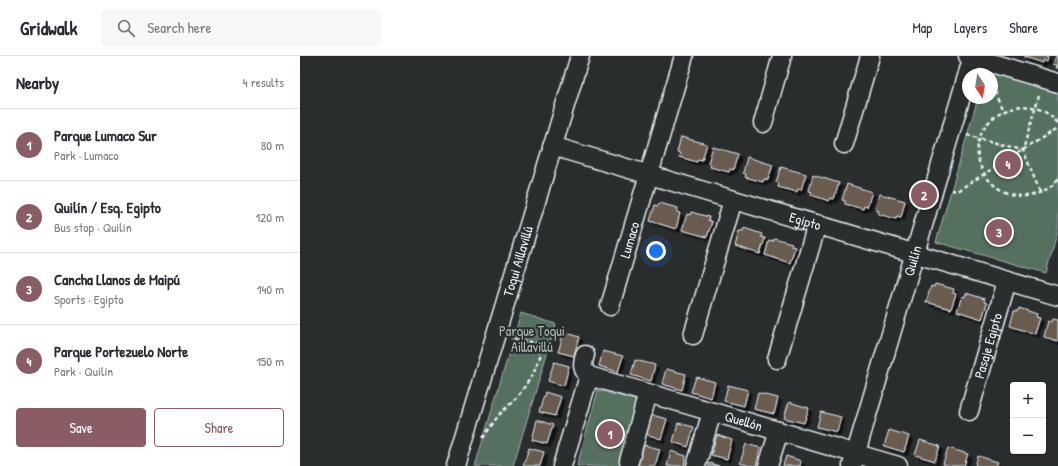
<!DOCTYPE html>
<html lang="en">
<head>
<meta charset="utf-8">
<style>
	body { margin:0; font-family:"Patrick Hand",sans-serif; background:#f7f7f7; color:#2b2b33 }
	.controls { position:absolute; right:12px; bottom:12px; display:grid; overflow:hidden; border-radius:4px; box-shadow:0 1px 3px #0004 }
	.controls button { width:36px; height:36px; display:grid; place-items:center; padding:0; border:0; border-bottom:1px solid #e1e1e2; background:#fff; color:#2b2b33; font:20px sans-serif }
	.compass { position:absolute; left:662px; top:12px; width:36px; height:36px; border-radius:50%; background:#fff; box-shadow:0 1px 3px #0004; rotate:168deg }
	.you { position:absolute; left:356px; top:195px; width:14px; height:14px; margin:-10px; border:3px solid #fff; border-radius:50%; background:#1a73e8; box-shadow:0 0 0 6px #1a73e833 }
	.badge { display:grid; place-items:center; width:26px; height:26px; border-radius:50%; background:#8a5d65; color:#fff; font-size:13px; font-weight:700 }
	.pin { position:absolute; translate:-50% -50%; border:2px solid #fff; box-shadow:0 1px 4px #0006 }
	.list { margin:0; padding:0; list-style:none }
	h2 { display:flex; justify-content:space-between; align-items:center; height:52px; margin:0; padding:0 16px; font-size:17px }
	h2 small { font-size:13px; font-weight:400; color:#7c7c81 }
	.list li { display:grid; grid-template-columns:26px 1fr auto; gap:12px; align-items:center; box-sizing:border-box; height:72px; padding:0 16px; border-top:1px solid #e1e1e2 }
	.list b { display:block; font-size:15px; white-space:nowrap }
	.list p { margin:0; font-size:13px; white-space:nowrap; color:#7c7c81 }
	.list em { font-size:13px; font-style:normal; color:#7c7c81 }
	.actions { display:flex; gap:8px; padding:12px 16px }
	.actions a { flex:1; padding:9px 0; border:1px solid #8a5d65; border-radius:4px; text-align:center; font-size:14px; color:#8a5d65 }
	.actions .main { background:#8a5d65; color:#fff }
	.icon { flex:none; width:22px; height:22px; fill:none; stroke:currentColor; stroke-width:2; stroke-linecap:round; stroke-linejoin:round }
	.map { position:relative; flex:none; width:758px; height:410px; overflow:hidden }
	header { display:flex; align-items:center; gap:24px; box-sizing:border-box; height:56px; padding:0 20px; background:#fff; border-bottom:1px solid #e1e1e2 }
	header strong { font-size:19px }
	nav { display:flex; gap:22px; margin-inline-start:auto; font-size:14px }
	.search { width:280px; height:36px; background:#f7f7f7; display:flex; align-items:center; gap:10px; box-sizing:border-box; padding:0 14px; border-radius:4px; color:#7c7c81; font-size:15px }
	main { display:flex }
	aside { flex:1; background:#fff }
	.map>svg:first-child { display:block }
	.green { fill:#55705f; stroke:#9eb0ac }
	.building { fill:#695c50; stroke:#e8f1f8; filter:url(#shadow) }
	.lines { fill:none; stroke-linecap:round; stroke-linejoin:round }
	.street-casing { stroke:#e8f1f8; stroke-width:21 }
	.path { stroke:#e8f1f8; stroke-width:2.5; stroke-dasharray:4 3; stroke-linecap:butt }
	.street { stroke:#2a2d2e; stroke-width:18 }
	.labels { text-anchor:middle; stroke-width:4; stroke-linejoin:round; paint-order:stroke }
	.street-label { font-size:14px; fill:#e8f1f8; stroke:#2a2d2e }
	.park-label { font-size:14px; fill:#a6b7b3; stroke:#2a2d2e }
</style>
</head>
<body>
<header>
<strong>Gridwalk</strong>
<div class="search"><svg class="icon" aria-label="search" viewBox="0 0 24 24"><circle cx="10" cy="10" r="6"/><path d="M15 15l6 6"/></svg>Search here</div>
<nav><a>Map</a><a>Layers</a><a>Share</a></nav>
</header>
<main>
<aside>
<h2>Nearby<small>4 results</small></h2>
<ul class="list">
<li><span class="badge">1</span><div><b>Parque Lumaco Sur</b><p>Park · Lumaco</p></div><em>80 m</em></li>
<li><span class="badge">2</span><div><b>Quilín / Esq. Egipto</b><p>Bus stop · Quilín</p></div><em>120 m</em></li>
<li><span class="badge">3</span><div><b>Cancha Llanos de Maipú</b><p>Sports · Egipto</p></div><em>140 m</em></li>
<li><span class="badge">4</span><div><b>Parque Portezuelo Norte</b><p>Park · Quilín</p></div><em>150 m</em></li>
</ul>
<div class="actions"><a class="main">Save</a><a>Share</a></div>
</aside>
<div class="map">
<svg width="758" height="410" viewBox="0 0 758 410">
	<defs>
		<filter id="shadow"><feDropShadow dx="3.5" dy="3.5" stdDeviation="0" flood-color="#0009"/></filter>
	</defs>
	<rect width="100%" height="100%" fill="#2a2d2e"/>
	<filter id="ink" filterUnits="userSpaceOnUse"><feTurbulence type="fractalNoise" baseFrequency=".025" numOctaves="2"/><feDisplacementMap in="SourceGraphic" scale="8" xChannelSelector="R" yChannelSelector="G"/><feConvolveMatrix kernelMatrix="1 2 1 2 8 2 1 2 1" color-interpolation-filters="sRGB"/></filter>
	<g filter="url(#ink)">
		<path class="green" d="M686,14L758,34V174L746,217L636,186L678,42H692V18H684Z
			M221,257L256,268L213,410H175Z
			M298,334L342,346L324,410H277Z"/>
		<path class="building" d="M724,0H748L747,5L743,4L742,7L724,1Z
			M756,0H758V12H756L757,9L753,8Z
			M381,81L407,88L402,104L398,103L397,106L379,101L380,97L377,96Z
			M413,91L438,98L433,114L430,113L429,116L410,111L411,108L408,107Z
			M447,101L473,109L468,124L464,123L463,126L445,121L446,118L443,117Z
			M481,111L506,118L501,134L498,133L497,136L478,131L479,127L476,126Z
			M513,119L539,127L534,143L530,142L529,145L511,139L512,136L509,135Z
			M547,128L572,136L567,151L564,150L563,153L545,148V145L542,144Z
			M580,138L605,145L601,161L597,160L596,163L578,158L579,155L575,154Z
			M359,147L378,152L377,156L380,157L376,173L350,165L355,149L358,150Z
			M391,156L409,161L408,164L412,166L407,181L382,174L387,158L390,159Z
			M444,172L462,178L461,181L465,182L460,198L435,190L439,175H443Z
			M474,182L492,187L491,190L495,191L490,207L465,199L469,184L473,185Z
			M635,228L654,233L653,237L656,238L651,253L626,246L631,230L634,231Z
			M666,237L685,243L684,246L687,247L682,263L657,255L662,240L665,241Z
			M719,252L737,258L736,261L740,262L735,278L710,270L714,255H718Z
			M753,263L758,264V285L744,281L748,265L752,266Z
			M264,276L279,281L274,300L258,296Z
			M303,295L323,300L318,316L299,310Z
			M335,304L355,309L351,325L331,319Z
			M254,306L269,310L264,330L248,325Z
			M366,313L386,318L382,334L362,328Z
			M396,321L415,326L411,342L391,336Z
			M428,329L448,334L444,350L424,345Z
			M245,336L261,341L255,360L239,356Z
			M458,337L478,342L474,358L454,353Z
			M489,346L509,352L504,367L484,362Z
			M521,356L541,361L537,376L517,371Z
			M352,359L367,363L361,383L346,378Z
			M237,364L253,369L247,388L232,384Z
			M378,367L394,371L388,391L373,386Z
			M589,374L609,380L604,396L584,390Z
			M417,379L432,384L427,403L411,399Z
			M620,384L640,390L635,405L615,399Z
			M446,388L461,392L456,410H450L440,407Z
			M344,389L360,393L355,410H343L338,409Z
			M229,392L244,396L240,410H223Z
			M648,392L668,398L664,410H651L643,408Z
			M371,395L386,400L384,410H367Z
			M486,400L501,405L500,410H483Z
			M678,400L698,406L696,410H675Z
			M409,407L419,410H408Z"/>
		<g class="lines">
			<g class="street-casing">
				<g id="street">
					<path d="M668,0L758,27"/>
					<path d="M463,67L482,0"/>
					<path d="M544,88L570,0"/>
					<path id="s1" d="M252,90L758,240"/>
					<path id="s2" d="M310,250L384,0"/>
					<path d="M393,279L433,144"/>
					<path id="s3" d="M285,299C282,308 282,314 289,320L598,410"/>
					<path d="M477,303L517,168"/>
					<path id="s4" d="M669,355L707,225"/>
					<path d="M329,405L348,337"/>
					<path id="s5" d="M156,410L280,0"/>
					<path d="M262,410L289,320"/>
					<path d="M396,410L412,356"/>
					<path d="M468,410L479,375"/>
					<path id="s6" d="M552,410L673,0"/>
				</g>
			</g>
			<path class="path" d="M692,29L703,55
				M739,39L723,94L740,136
				M758,67C746,54 733,48 715,51C704,53 696,58 689,66C683,71 680,80 678,88C673,125 714,154 747,133C751,131 755,127 758,123
				M667,79L722,94
				M651,134L657,135L758,72
				M183,382L198,360L218,340L232,320L241,298L236,287L211,282"/>
			<use href="#street" class="street"/>
		</g>
	</g>
	<g class="labels">
		<g class="street-label">
			<text dy="5" stroke="none"><textPath href="#s1" startOffset="264">Egipto</textPath></text>
			<text dy="5" stroke="none"><textPath href="#s2" startOffset="69">Lumaco</textPath></text>
			<text dy="5" stroke="none"><textPath href="#s5" startOffset="214">Toqui Aillavillú</textPath></text>
			<text dy="5" stroke="none"><textPath href="#s6" startOffset="214">Quilín</textPath></text>
			<text dy="5" stroke="none"><textPath href="#s4" startOffset="68">Pasaje Egipto</textPath></text>
			<text dy="5" stroke="none"><textPath href="#s3" startOffset="184">Quellón</textPath></text>
		</g>
		<g class="park-label">
			<text x="232" y="280">Parque Toqui<tspan x="232" dy="16">Aillavillú</tspan></text>
		</g>
	</g>
</svg>
<div class="controls">
<button>+</button>
<button>−</button>
</div>
<svg class="compass" viewBox="-18 -18 36 36"><path d="M0-13l5 13h-10z" fill="#e53935"/><path d="M0 13l5-13h-10z" fill="#7c7c81"/></svg>
<div class="you"></div>
<div class="pin badge" style="left:310px;top:378px">1</div>
<div class="pin badge" style="left:624px;top:139px">2</div>
<div class="pin badge" style="left:699px;top:176px">3</div>
<div class="pin badge" style="left:708px;top:108px">4</div>
</div>
</main>
</body>
</html>
